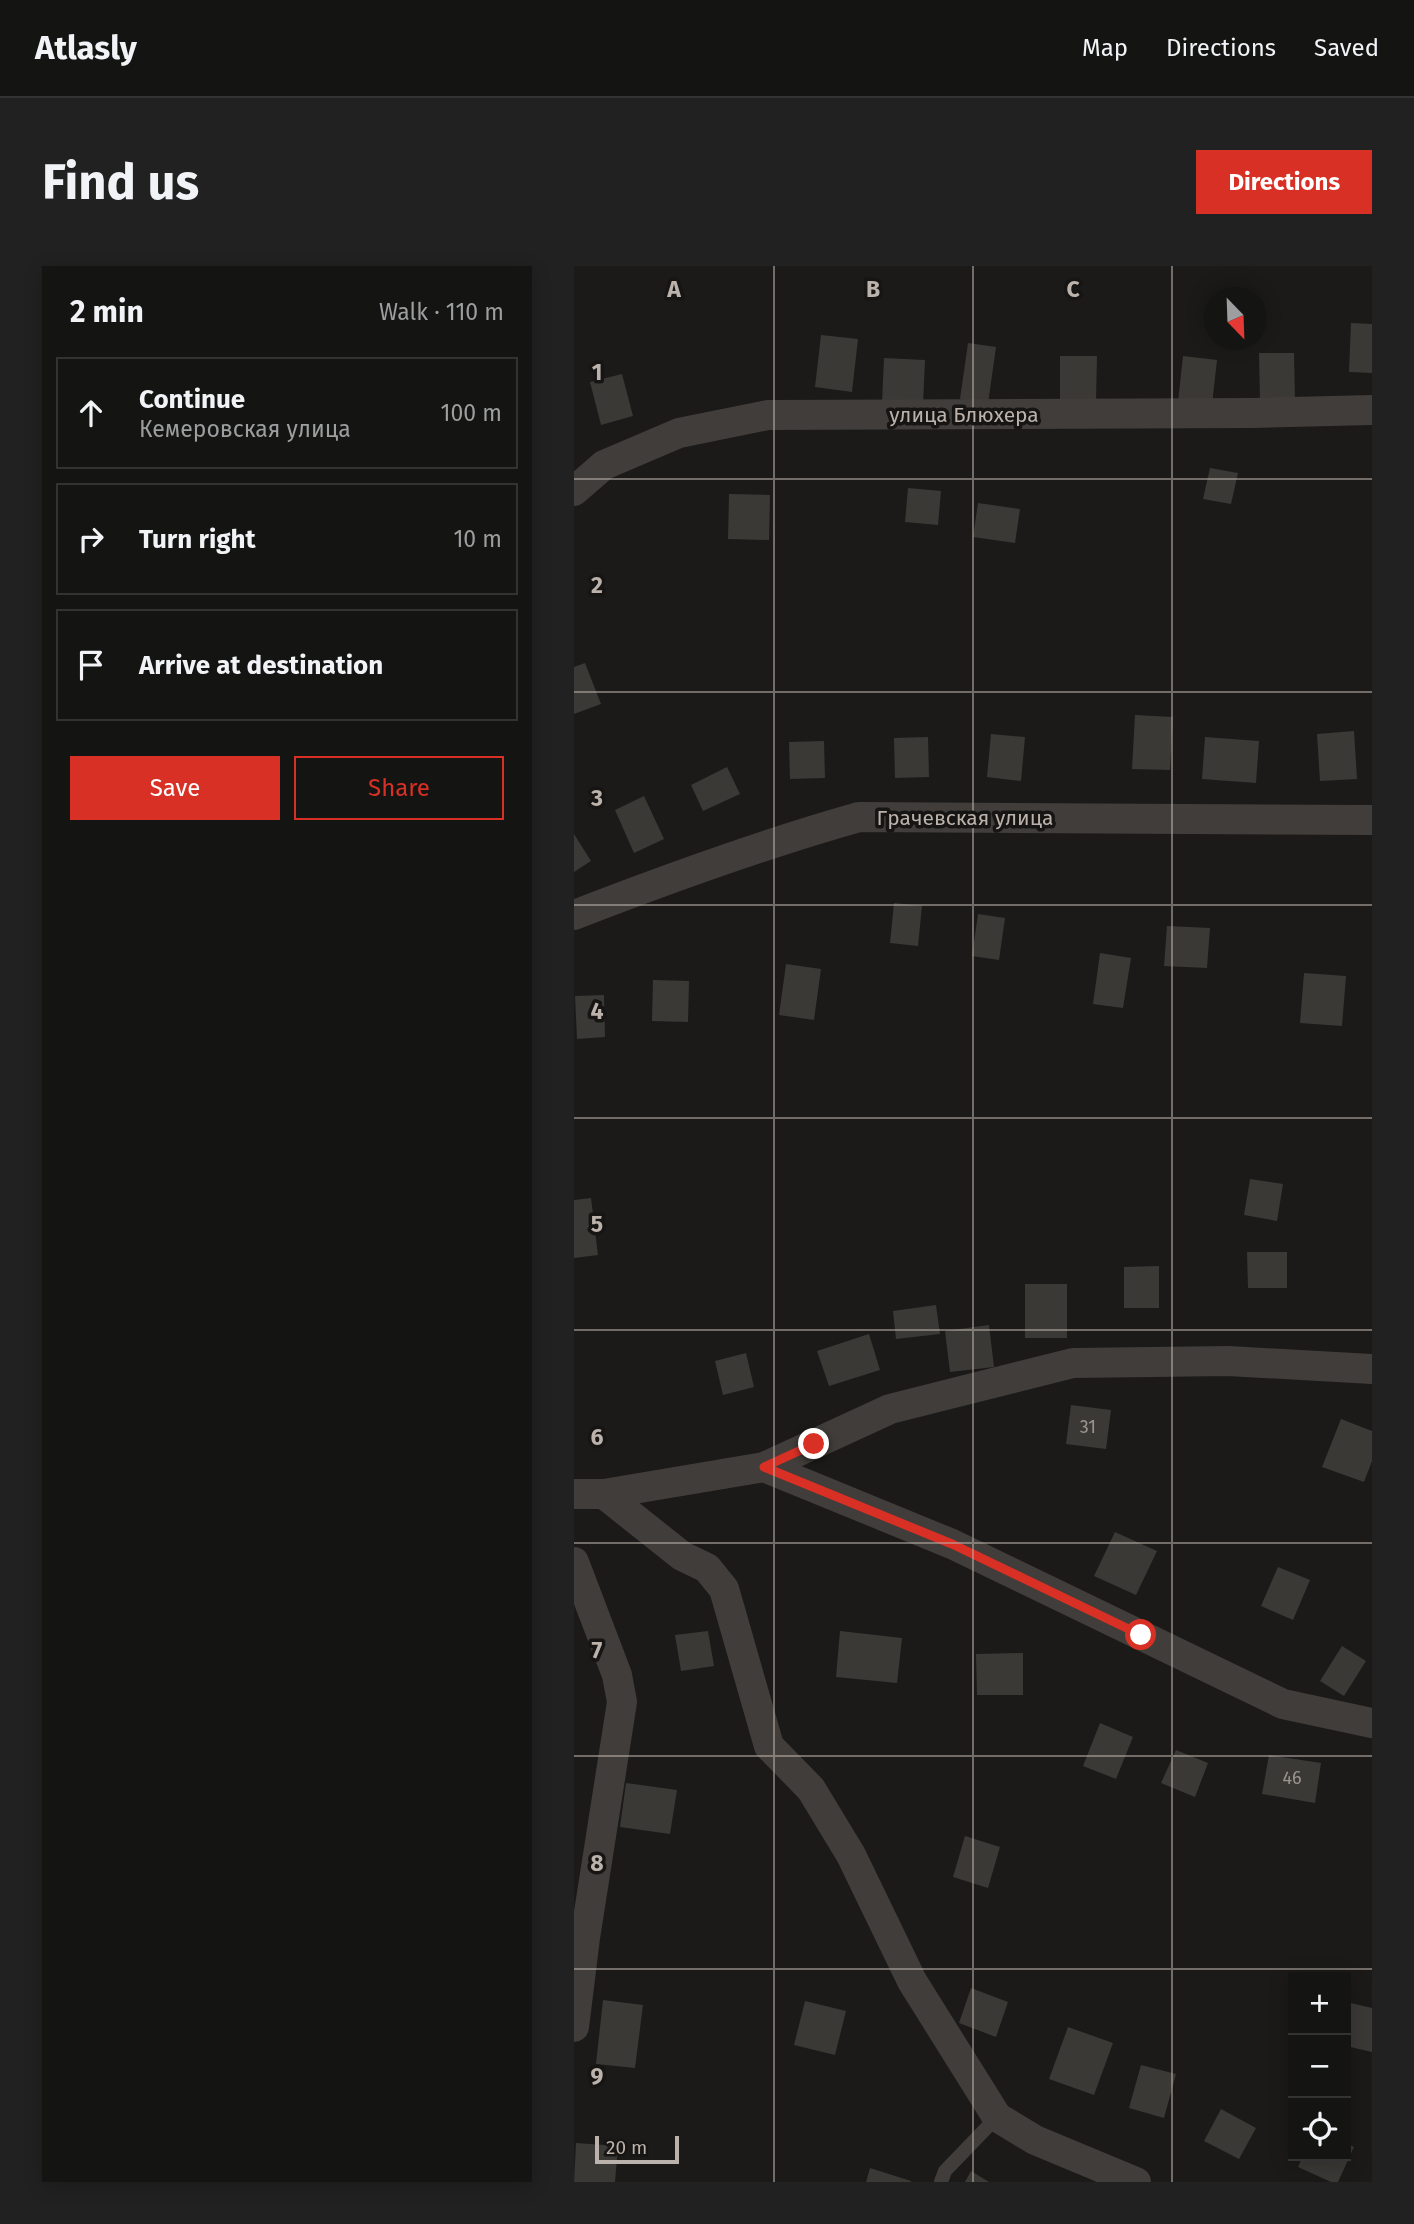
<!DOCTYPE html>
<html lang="en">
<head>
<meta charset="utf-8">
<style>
	body { margin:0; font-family:"Fira Sans",sans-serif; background:#212121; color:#f1f3f6 }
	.controls { position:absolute; right:21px; bottom:21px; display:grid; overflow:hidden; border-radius:0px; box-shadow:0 4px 18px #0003 }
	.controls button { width:63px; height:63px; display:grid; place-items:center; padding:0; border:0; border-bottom:2px solid #333; background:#141413; color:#f1f3f6; font:35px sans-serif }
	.compass { position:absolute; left:630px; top:21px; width:63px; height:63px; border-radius:50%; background:#141413; box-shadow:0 4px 18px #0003; rotate:157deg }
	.scale { position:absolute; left:21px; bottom:18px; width:84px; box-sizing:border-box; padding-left:7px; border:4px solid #bbb2ab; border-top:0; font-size:19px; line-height:24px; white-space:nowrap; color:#bbb2ab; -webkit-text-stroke:5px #161514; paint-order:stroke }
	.stop { position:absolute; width:21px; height:21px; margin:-16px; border:5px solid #d93025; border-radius:50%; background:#fff }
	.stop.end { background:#d93025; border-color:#fff; box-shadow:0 2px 7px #0008 }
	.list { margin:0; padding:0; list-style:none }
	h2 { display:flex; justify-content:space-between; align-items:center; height:91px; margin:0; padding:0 28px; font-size:30px }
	h2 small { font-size:23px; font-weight:400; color:#9d9ea0 }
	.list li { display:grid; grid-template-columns:46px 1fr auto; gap:21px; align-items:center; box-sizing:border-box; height:112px; margin:0 14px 14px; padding:0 14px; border:2px solid #333; border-radius:0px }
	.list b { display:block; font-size:26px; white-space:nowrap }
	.list p { margin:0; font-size:23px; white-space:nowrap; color:#9d9ea0 }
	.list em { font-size:23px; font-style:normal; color:#9d9ea0 }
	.actions { display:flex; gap:14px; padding:21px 28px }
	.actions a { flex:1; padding:16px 0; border:2px solid #d93025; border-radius:0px; text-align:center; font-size:24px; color:#d93025 }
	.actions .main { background:#d93025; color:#fff }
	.icon { flex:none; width:38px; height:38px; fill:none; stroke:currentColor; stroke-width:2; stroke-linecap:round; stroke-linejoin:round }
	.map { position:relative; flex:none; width:798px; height:1916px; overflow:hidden; border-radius:0px }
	header { display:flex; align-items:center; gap:42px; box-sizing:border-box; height:98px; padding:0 35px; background:#141413; border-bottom:2px solid #333 }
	header strong { font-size:33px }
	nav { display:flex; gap:38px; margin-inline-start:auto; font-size:24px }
	.intro { display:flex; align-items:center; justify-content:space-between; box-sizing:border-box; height:168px; padding:0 42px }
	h1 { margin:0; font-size:49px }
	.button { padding:18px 32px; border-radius:0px; background:#d93025; color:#fff; font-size:24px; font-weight:700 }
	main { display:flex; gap:42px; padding:0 42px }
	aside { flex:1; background:#141413; border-radius:0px; box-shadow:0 4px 18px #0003 }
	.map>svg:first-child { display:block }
	.building { fill:#3a3936 }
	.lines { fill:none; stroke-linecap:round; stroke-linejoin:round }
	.lane { stroke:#403d3a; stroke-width:14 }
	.street { stroke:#403d3a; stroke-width:30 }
	.route { stroke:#d93025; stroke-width:9 }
	.grid { fill:none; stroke:#bbb2ab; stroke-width:2; stroke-opacity:0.55 }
	.labels { text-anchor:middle; stroke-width:7; stroke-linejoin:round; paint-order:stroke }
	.number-label { font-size:18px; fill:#9b948e }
	.street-label { font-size:21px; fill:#bbb2ab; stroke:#161514 }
	.grid-label { font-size:23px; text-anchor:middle; font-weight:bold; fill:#bbb2ab; stroke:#161514; stroke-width:7; stroke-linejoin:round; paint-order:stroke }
</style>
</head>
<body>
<header>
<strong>Atlasly</strong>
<nav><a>Map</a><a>Directions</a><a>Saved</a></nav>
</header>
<div class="intro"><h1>Find us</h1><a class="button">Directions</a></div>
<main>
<aside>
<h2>2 min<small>Walk · 110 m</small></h2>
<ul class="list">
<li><svg class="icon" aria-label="ahead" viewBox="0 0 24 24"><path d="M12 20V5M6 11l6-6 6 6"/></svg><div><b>Continue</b><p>Кемеровская улица</p></div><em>100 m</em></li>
<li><svg class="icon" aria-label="right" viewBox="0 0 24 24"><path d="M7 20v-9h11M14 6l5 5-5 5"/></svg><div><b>Turn right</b></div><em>10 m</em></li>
<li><svg class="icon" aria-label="arrive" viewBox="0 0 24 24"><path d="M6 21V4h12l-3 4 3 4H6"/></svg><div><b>Arrive at destination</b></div></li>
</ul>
<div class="actions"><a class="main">Save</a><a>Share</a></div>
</aside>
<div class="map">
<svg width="798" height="1916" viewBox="0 0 798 1916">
	<rect width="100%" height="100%" fill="#1b1a19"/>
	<path class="building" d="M777,57L798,58V107L775,106Z
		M247,69L284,73L278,126L241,121Z
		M394,77L422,81L414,138L386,133Z
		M685,87H720L721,133H686Z
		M486,90H523L522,134H486Z
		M609,90L643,94L638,139L604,136Z
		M310,92L351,94L349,139L308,137Z
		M48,108L59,150L27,159L16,116Z
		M636,202L664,207L657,238L629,233Z
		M334,222L367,225L364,259L331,256Z
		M155,228L196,229L195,274L154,273Z
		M404,237L446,243L441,277L399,271Z
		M11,397L27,438L0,448V401Z
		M561,449L599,451L596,504L558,503Z
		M780,465L783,513L746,515L743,468Z
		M417,468L451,471L447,515L413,511Z
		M354,471L355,511L321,512L320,472Z
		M631,471L685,475L682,517L628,513Z
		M250,475L251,512L216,513L215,476Z
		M153,501L166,528L129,545L117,519Z
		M70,530L90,573L60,587L41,544Z
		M0,568L17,595L0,606Z
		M320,637L348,640L344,680L316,677Z
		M404,648L431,652L425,694L398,690Z
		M593,660L636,662L633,702L590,700Z
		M526,687L557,692L549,742L519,738Z
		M212,698L247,703L240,754L205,749Z
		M730,707L772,710L768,760L726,757Z
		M79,714L115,715L114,756L78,755Z
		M30,729L31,771L3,773L1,730Z
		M676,913L709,918L703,955L670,949Z
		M17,932L24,989L0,992V934Z
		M673,986H713V1022H674Z
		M585,1000V1042H550V1001Z
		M451,1018H493V1072H451Z
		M362,1039L366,1068L322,1073L319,1045Z
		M415,1059L420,1101L376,1106L371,1065Z
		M295,1068L306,1104L255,1120L243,1085Z
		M172,1087L180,1121L149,1129L141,1095Z
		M497,1139L537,1144L532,1183L492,1178Z
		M767,1153L798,1165V1195L790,1216L748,1201Z
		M541,1266L583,1285L562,1329L520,1310Z
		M704,1301L736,1314L719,1354L687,1340Z
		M134,1365L140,1400L107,1405L101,1369Z
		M266,1365L328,1372L323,1417L262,1411Z
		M768,1380L792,1395L770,1430L746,1415Z
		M449,1387V1429H403L402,1388Z
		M526,1457L559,1471L542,1513L509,1500Z
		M602,1484L634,1497L621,1531L587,1517Z
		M695,1489L747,1497L741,1537L688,1528Z
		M52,1517L103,1524L96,1568L46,1561Z
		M391,1570L426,1581L414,1622L379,1611Z
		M397,1722L434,1736L422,1771L385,1757Z
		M29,1734L69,1739L61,1802L22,1798Z
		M231,1735L272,1745L261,1789L220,1779Z
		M772,1736L798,1742V1786L772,1780Z
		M494,1761L539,1777L520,1829L475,1813Z
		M567,1799L602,1808L590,1852L555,1842Z
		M647,1843L682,1862L665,1893L630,1875Z
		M2,1877L44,1880L41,1916H0Z
		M772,1877L780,1881L764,1916H757L724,1901L729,1890H772Z
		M296,1902L337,1915V1916H292Z
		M397,1905L415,1916H391Z"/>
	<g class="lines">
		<path class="lane" d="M367,1916L371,1905L423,1851"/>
		<path class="street" d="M0,225L30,199L105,167L194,149L679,147L798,144
			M0,649C93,613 189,578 285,551L798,554
			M190,1201L316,1143L499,1097L654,1095L798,1103
			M0,1228H30L190,1201L378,1278L709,1438L798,1457
			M30,1228L108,1290L133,1302L150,1323L195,1480L237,1523L277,1589L338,1715L423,1851L461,1874L562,1916
			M0,1296L43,1409L48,1436L11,1672L0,1761"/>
	</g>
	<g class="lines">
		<path class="route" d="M240,1178L190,1201L378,1278L567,1369"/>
	</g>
	<path class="grid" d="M200,0V1916M399,0V1916M598,0V1916M0,213H798M0,426H798M0,639H798M0,852H798M0,1064H798M0,1277H798M0,1490H798M0,1703H798"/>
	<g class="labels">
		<g class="number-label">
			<text x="514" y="1167">31</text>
			<text x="718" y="1518">46</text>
		</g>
		<g class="street-label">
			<text x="390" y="156">улица Блюхера</text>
			<text x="391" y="559">Грачевская улица</text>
		</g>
	</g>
	<g class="grid-label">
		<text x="100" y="31">A</text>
		<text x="299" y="31">B</text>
		<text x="499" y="31">C</text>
		<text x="23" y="114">1</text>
		<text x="23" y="327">2</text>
		<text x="23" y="540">3</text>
		<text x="23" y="753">4</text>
		<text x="23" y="966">5</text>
		<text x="23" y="1179">6</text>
		<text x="23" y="1392">7</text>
		<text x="23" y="1605">8</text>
		<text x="23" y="1818">9</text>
	</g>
</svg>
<div class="controls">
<button>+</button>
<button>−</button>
<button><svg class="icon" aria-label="locate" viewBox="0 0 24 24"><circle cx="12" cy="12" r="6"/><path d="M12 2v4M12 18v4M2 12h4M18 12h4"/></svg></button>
</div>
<svg class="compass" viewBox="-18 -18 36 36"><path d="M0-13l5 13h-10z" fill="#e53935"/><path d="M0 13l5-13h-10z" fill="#9d9ea0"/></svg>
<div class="scale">20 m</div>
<div class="stop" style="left:567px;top:1369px"></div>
<div class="stop end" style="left:240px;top:1178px"></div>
</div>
</main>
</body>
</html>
